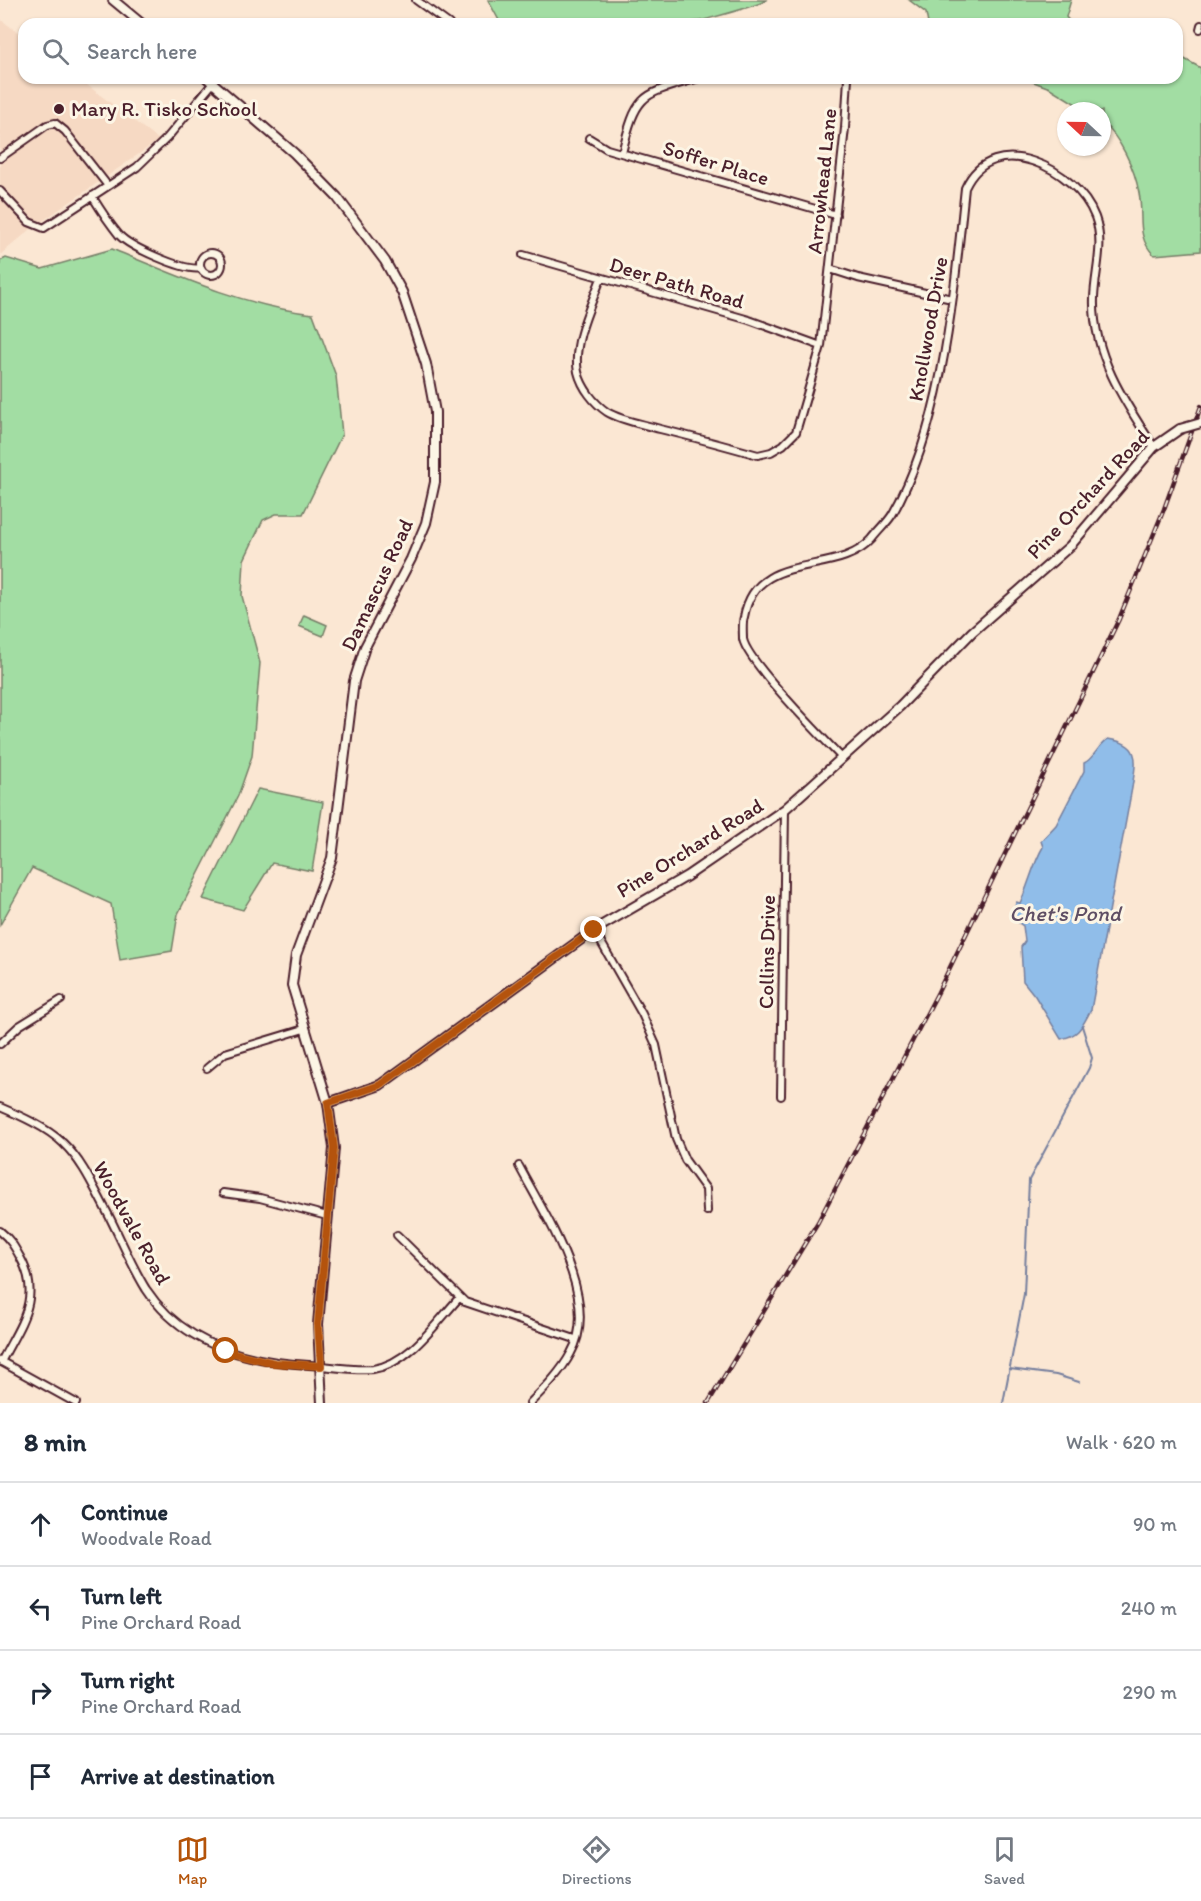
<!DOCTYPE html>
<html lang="en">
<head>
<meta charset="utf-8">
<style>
	body { margin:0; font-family:Itim,sans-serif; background:#f2f2f3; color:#1f2937 }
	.compass { position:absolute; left:1057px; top:102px; width:54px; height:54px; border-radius:50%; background:#fff; box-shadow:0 2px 4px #0004; rotate:292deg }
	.stop { position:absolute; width:18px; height:18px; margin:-14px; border:4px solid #b45309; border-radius:50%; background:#fff }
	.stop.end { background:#b45309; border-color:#fff; box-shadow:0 2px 6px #0008 }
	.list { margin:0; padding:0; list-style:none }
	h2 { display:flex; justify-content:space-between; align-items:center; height:78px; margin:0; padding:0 24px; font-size:26px }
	h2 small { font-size:20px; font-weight:400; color:#747a83 }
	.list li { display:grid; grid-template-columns:39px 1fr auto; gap:18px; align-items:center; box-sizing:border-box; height:84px; padding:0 24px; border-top:2px solid #e0e1e3 }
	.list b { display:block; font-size:22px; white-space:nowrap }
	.list p { margin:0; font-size:20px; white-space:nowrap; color:#747a83 }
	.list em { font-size:20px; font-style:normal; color:#747a83 }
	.icon { flex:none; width:33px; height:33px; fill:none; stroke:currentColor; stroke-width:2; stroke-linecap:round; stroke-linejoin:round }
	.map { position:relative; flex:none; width:1201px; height:1403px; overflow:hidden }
	.search { position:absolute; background:#fff; box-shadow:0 2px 4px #0004; left:18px; right:18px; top:18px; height:66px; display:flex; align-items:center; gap:15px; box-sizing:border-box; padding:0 21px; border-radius:18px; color:#747a83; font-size:22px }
	.sheet { height:414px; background:#fff }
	nav { display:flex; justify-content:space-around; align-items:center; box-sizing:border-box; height:84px; border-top:2px solid #e0e1e3; background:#fff; font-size:16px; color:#747a83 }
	nav a { display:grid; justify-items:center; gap:3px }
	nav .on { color:#b45309 }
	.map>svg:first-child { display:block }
	.built { fill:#f6d9c3 }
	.green { fill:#a2dda3; stroke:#767e67; stroke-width:1.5 }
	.water { fill:#90bde9; stroke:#747e9d; stroke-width:1.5 }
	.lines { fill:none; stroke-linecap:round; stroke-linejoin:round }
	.stream { stroke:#747e9d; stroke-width:2 }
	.minor-casing { stroke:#4a1f2b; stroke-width:10 }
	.tertiary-casing { stroke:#4a1f2b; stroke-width:12 }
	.minor { stroke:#fcf5e5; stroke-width:6 }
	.tertiary { stroke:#fcf5e5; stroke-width:8 }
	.rail-casing { stroke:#4a1f2b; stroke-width:4.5 }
	.rail { stroke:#fcf5e5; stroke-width:2; stroke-dasharray:7; stroke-linecap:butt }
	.tertiary-bridge-casing { stroke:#4a1f2b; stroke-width:12; stroke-linecap:butt }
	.tertiary-bridge { stroke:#fcf5e5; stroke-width:8 }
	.route { stroke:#b45309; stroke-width:8 }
	.poi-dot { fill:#4a1f2b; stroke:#fcf5e5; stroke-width:2 }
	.labels { text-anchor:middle; stroke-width:6; stroke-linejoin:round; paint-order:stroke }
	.poi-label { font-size:21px; fill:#4a1f2b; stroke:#fcf5e5; text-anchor:start }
	.street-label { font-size:21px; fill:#4a1f2b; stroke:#fcf5e5 }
	.water-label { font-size:22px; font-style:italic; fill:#5f4e64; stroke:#fcf5e5 }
</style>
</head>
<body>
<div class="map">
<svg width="1201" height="1403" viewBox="0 0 1201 1403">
	<rect width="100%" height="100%" fill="#fbe7d3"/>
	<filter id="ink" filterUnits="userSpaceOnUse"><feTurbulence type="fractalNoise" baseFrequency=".0167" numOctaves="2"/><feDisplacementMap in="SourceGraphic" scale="12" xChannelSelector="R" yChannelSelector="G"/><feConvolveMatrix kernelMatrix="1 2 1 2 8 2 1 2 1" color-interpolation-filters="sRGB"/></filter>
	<g filter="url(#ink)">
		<path class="built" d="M0,19L24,37V78H78L159,140L31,229L0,255Z"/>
		<path class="green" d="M488,0H766C762,5 710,18 700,21C689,23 678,20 667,24H501Z
			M909,0H1071L1066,17L1072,24H928L926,13Z
			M1177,55L1201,68V251L1154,255C1135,236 1144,216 1139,193C1135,169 1120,137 1102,122V111H1087L1050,88L1023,78H1177Z
			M112,249C177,276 244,306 313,314L336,376L342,434L303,514H276L263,520L244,560L242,596L260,663L252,756L238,796L178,914L172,951L120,960L111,904L32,868L0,925V261L6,258L42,269Z
			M304,615L327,625L323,636L299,626Z
			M258,789L323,802L312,871L272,863L243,910L203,899Z"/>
		<path class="water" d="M1108,739C1142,744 1136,761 1132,788L1091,1010C1082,1026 1080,1035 1061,1039L1035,996L1023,981L1021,947L1025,941L1023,926L1013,919L1016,902L1020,903C1029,884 1033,864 1043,847L1041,841L1056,825L1084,771V763C1093,760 1098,745 1108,739Z"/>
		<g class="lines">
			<path class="stream" d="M1010,1369L1056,1375L1079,1382
				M1003,1403L1024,1294L1029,1180L1089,1068L1092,1058L1082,1026"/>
			<g class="minor-casing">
				<path id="minor" d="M416,0L449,24
					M1200,29L1201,25
					M589,138L607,149L836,215
					M622,153C637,92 641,95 699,78
					M0,158L47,125L55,123L65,131L108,186
					M0,191L29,222L44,228L137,167L167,138L213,83
					M92,196C100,209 109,223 119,235C130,247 185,272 201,268
					M200 264a11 11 0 1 1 22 0a11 11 0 1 1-22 0Z
					M523,255L749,320L821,346
					M830,269L858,278L952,299
					M601,278C591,306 572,342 578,372C582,388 594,403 607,412C622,421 643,424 660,429C693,437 726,446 758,455L771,452L783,445L796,432L821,346L845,128L848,78
					M842,758C823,738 747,662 743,639C743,633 742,622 744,617C756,548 837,579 872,539C878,531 887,523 892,515C944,425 954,290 965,188C993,127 1077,169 1095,217C1105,244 1095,270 1094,298C1092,354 1125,403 1154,447
					M594,930L642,1014L656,1045L676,1139L685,1160L706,1189L707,1211
					M0,1044L19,1026L61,1000
					M207,1068L225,1053L304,1029
					M781,1096L785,809
					M0,1107C21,1116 46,1127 63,1143C83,1162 94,1188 107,1212C120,1237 131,1265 146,1289C183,1345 247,1362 309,1365C329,1366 353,1371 373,1369C409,1364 436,1323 459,1298
					M519,1166C544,1214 602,1299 571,1353C561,1372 545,1388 530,1403
					M223,1193L260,1198L327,1216
					M0,1231C10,1239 14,1246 20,1257C43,1298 20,1324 1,1362
					M397,1235L465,1302L575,1339
					M0,1361L76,1403"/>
			</g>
			<g class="tertiary-casing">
				<path id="tertiary" d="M113,0L142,24
					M207,78L294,153L337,197L385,261L402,292L426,364L435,412V482L426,523L411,559L365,647L354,681L332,858L296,955L292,985L328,1103L334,1148L318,1324L322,1403
					M328,1103L380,1085L594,930L687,876L785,809L900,706L972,632L1070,546L1154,447L1180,429"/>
			</g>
			<use href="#minor" class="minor"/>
			<use href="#tertiary" class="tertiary"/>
			<g class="rail-casing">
				<path id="rail" d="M708,1403L818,1222L938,992L1119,619L1164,509L1201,406"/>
			</g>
			<use href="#rail" class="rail"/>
			<g class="tertiary-bridge-casing">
				<path id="tertiary-bridge" d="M1180,429L1201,423"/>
			</g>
			<use href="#tertiary-bridge" class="tertiary-bridge"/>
		</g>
	</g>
	<g class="lines" filter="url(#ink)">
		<path class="route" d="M226,1351L274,1363L321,1366L318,1324L334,1148L328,1103L380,1085L594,930"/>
	</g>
	<circle class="poi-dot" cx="59" cy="109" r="6"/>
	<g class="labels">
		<g class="poi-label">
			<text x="71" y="116">Mary R. Tisko School</text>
		</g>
		<g class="street-label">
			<text transform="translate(716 163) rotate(17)" y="7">Soffer Place</text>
			<text transform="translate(822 181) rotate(-84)" y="7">Arrowhead Lane</text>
			<text transform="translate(677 283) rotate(16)" y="7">Deer Path Road</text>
			<text transform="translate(928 329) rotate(-80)" y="7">Knollwood Drive</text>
			<text transform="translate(1088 494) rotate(-47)" y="7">Pine Orchard Road</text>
			<text transform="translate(377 585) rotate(-65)" y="7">Damascus Road</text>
			<text transform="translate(690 848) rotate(-32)" y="7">Pine Orchard Road</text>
			<text transform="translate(767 952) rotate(-89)" y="7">Collins Drive</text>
			<text transform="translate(132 1223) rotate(61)" y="7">Woodvale Road</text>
		</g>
		<g class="water-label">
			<text x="1065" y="921">Chet's Pond</text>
		</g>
	</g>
</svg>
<svg class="compass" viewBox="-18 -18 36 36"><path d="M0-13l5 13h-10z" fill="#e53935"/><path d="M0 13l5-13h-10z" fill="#747a83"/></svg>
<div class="stop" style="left:226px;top:1351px"></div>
<div class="stop end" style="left:594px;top:930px"></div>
<div class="search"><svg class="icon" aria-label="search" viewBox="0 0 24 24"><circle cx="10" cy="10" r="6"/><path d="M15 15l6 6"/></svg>Search here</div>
</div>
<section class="sheet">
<h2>8 min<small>Walk · 620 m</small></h2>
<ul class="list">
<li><svg class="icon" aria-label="ahead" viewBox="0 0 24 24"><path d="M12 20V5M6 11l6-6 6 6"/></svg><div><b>Continue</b><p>Woodvale Road</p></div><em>90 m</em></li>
<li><svg class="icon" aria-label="left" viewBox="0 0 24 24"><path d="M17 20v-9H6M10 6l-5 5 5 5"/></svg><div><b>Turn left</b><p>Pine Orchard Road</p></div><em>240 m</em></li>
<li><svg class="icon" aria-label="right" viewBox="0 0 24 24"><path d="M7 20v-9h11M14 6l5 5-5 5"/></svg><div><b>Turn right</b><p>Pine Orchard Road</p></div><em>290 m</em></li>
<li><svg class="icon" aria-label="arrive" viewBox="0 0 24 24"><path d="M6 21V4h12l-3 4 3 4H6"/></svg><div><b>Arrive at destination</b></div></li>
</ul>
</section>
<nav>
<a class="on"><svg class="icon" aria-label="map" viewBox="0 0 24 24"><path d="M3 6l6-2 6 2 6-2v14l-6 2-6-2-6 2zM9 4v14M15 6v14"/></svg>Map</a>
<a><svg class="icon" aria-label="directions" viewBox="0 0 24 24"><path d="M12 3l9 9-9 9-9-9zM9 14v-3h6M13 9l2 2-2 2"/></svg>Directions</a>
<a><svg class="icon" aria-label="saved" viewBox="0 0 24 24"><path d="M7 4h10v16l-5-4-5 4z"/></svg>Saved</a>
</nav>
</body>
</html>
